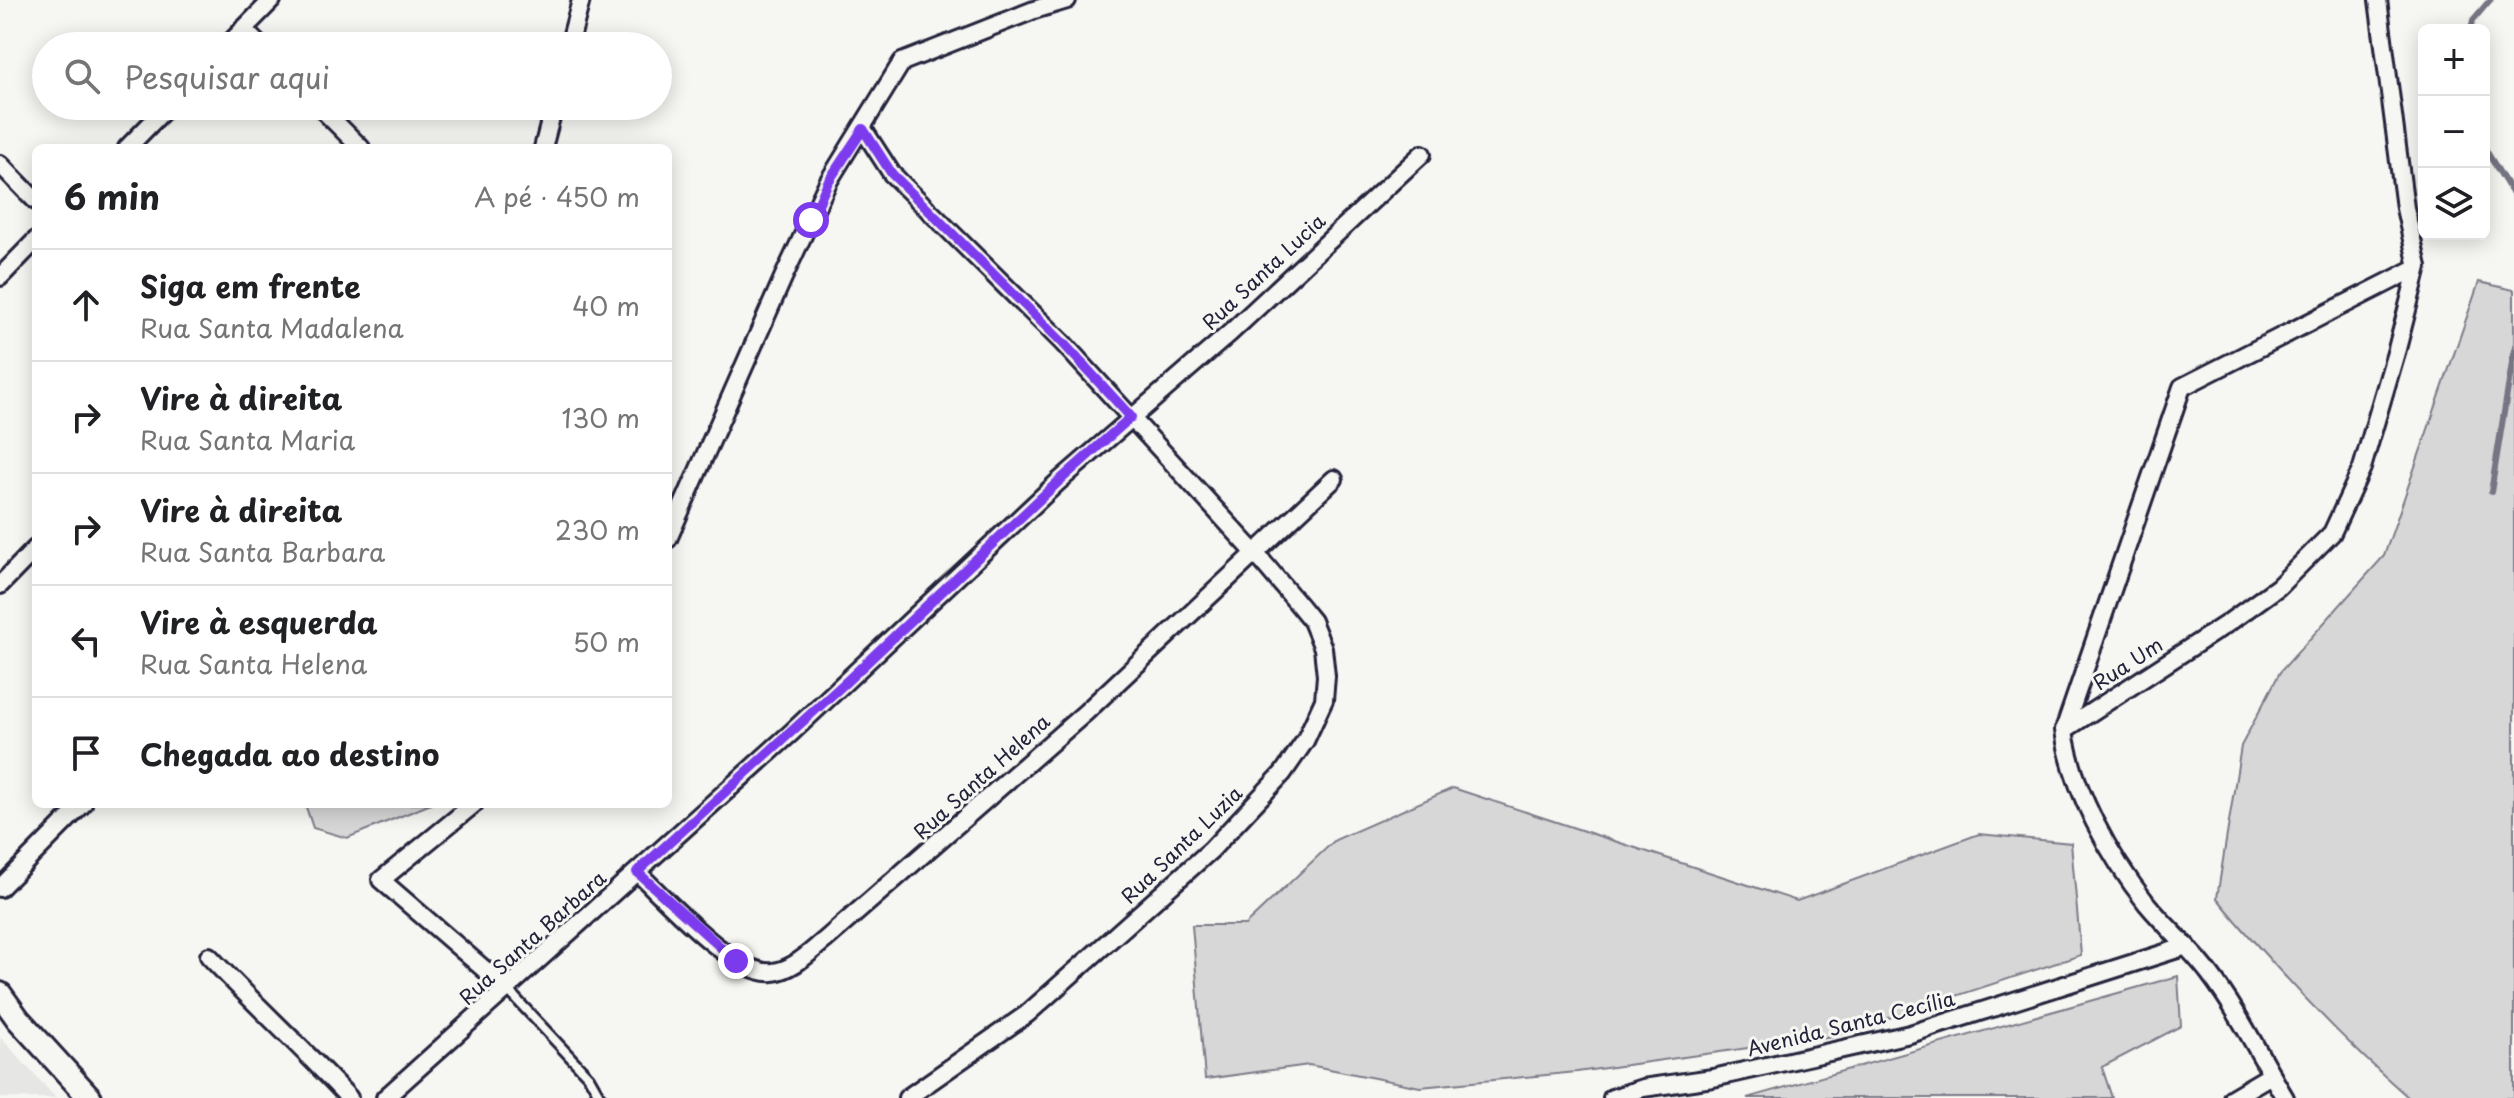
<!DOCTYPE html>
<html lang="pt">
<head>
<meta charset="utf-8">
<style>
	body { margin:0; font-family:"Playpen Sans",sans-serif; background:#f2f2f2; color:#202124 }
	.controls { position:absolute; right:24px; top:24px; display:grid; overflow:hidden; border-radius:12px; box-shadow:0 4px 20px #0003 }
	.controls button { width:72px; height:72px; display:grid; place-items:center; padding:0; border:0; border-bottom:2px solid #e0e0e0; background:#fff; color:#202124; font:40px sans-serif }
	.stop { position:absolute; width:24px; height:24px; margin:-18px; border:6px solid #7c3aed; border-radius:50%; background:#fff }
	.stop.end { background:#7c3aed; border-color:#fff; box-shadow:0 2px 8px #0008 }
	.list { margin:0; padding:0; list-style:none }
	h2 { display:flex; justify-content:space-between; align-items:center; height:104px; margin:0; padding:0 32px; font-size:34px }
	h2 small { font-size:26px; font-weight:400; color:#757577 }
	.list li { display:grid; grid-template-columns:52px 1fr auto; gap:24px; align-items:center; box-sizing:border-box; height:112px; padding:0 32px; border-top:2px solid #e0e0e0 }
	.list b { display:block; font-size:30px; white-space:nowrap }
	.list p { margin:0; font-size:26px; white-space:nowrap; color:#757577 }
	.list em { font-size:26px; font-style:normal; color:#757577 }
	.icon { flex:none; width:44px; height:44px; fill:none; stroke:currentColor; stroke-width:2; stroke-linecap:round; stroke-linejoin:round }
	.map { position:relative; flex:none; width:2514px; height:1098px; overflow:hidden }
	.search { position:absolute; background:#fff; box-shadow:0 4px 20px #0003; left:32px; top:32px; width:640px; height:88px; display:flex; align-items:center; gap:20px; box-sizing:border-box; padding:0 28px; border-radius:44px; color:#757577; font-size:30px }
	.panel { position:absolute; background:#fff; box-shadow:0 4px 20px #0003; left:32px; top:144px; width:640px; height:664px; border-radius:12px }
	.map>svg:first-child { display:block }
	.built { fill:#e6e6e4 }
	.green { fill:#d7d7d7; stroke:#7c7c89; stroke-width:2 }
	.lines { fill:none; stroke-linecap:round; stroke-linejoin:round }
	.stream { stroke:#757583; stroke-width:6 }
	.service-casing { stroke:#22223b; stroke-width:14 }
	.minor-casing { stroke:#22223b; stroke-width:22 }
	.secondary-casing { stroke:#22223b; stroke-width:28 }
	.service { stroke:#f6f6f2; stroke-width:8 }
	.minor { stroke:#f6f6f2; stroke-width:16 }
	.secondary { stroke:#f6f6f2; stroke-width:22 }
	.route { stroke:#7c3aed; stroke-width:10 }
	.labels { text-anchor:middle; stroke-width:6; stroke-linejoin:round; paint-order:stroke }
	.street-label { font-size:20px; fill:#22223b; stroke:#f6f6f2 }
</style>
</head>
<body>
<div class="map">
<svg width="2514" height="1098" viewBox="0 0 2514 1098">
	<rect width="100%" height="100%" fill="#f6f6f2"/>
	<filter id="ink" filterUnits="userSpaceOnUse"><feTurbulence type="fractalNoise" baseFrequency=".0125" numOctaves="2"/><feDisplacementMap in="SourceGraphic" scale="16" xChannelSelector="R" yChannelSelector="G"/><feConvolveMatrix kernelMatrix="1 2 1 2 8 2 1 2 1" color-interpolation-filters="sRGB"/></filter>
	<g filter="url(#ink)">
		<path class="built" d="M0,1037L56,1098H0Z"/>
		<path class="green" d="M2479,282L2514,290V1098H2409C2337,1035 2278,972 2217,898L2241,746L2280,672L2384,556Z
			M1453,788L1797,901L1979,834L2071,843L2081,955L1834,1036L1577,1072L1420,1087L1309,1065L1205,1079L1192,925H1245L1335,840Z
			M305,804H431L347,838L313,828Z
			M2178,976L2181,1026L2102,1067L2112,1098H1747Z"/>
		<g class="lines">
			<path class="stream" d="M2471,30L2473,20L2490,0
				M2484,147L2514,196
				M2491,492L2514,351"/>
			<g class="service-casing">
				<path id="service" d="M506,988L589,1077L601,1098"/>
			</g>
			<g class="minor-casing">
				<path id="minor" d="M243,29L260,46
					M227,46L272,0
					M569,46L581,0
					M319,106L361,148
					M863,129L892,174L1063,343L1256,554L1299,605L1312,621L1323,648L1326,676L1324,700L1305,741L1283,773L1211,850L1027,1014L907,1098
					M127,148L168,106
					M543,148L554,106
					M0,164L36,201
					M0,277L36,240
					M668,539L783,278L828,182L902,62L1034,10L1067,0
					M0,585L36,548
					M2064,730L2182,387L2418,267
					M474,804L381,880L506,988
					M637,872C665,898 735,977 773,972C793,970 810,952 825,940L1086,712L1334,479
					M0,888L83,804
					M209,956C255,1005 304,1049 349,1098
					M385,1098L792,732L1058,482L1230,333L1422,154
					M1612,1098L1643,1088L1713,1078L1910,1034L2187,946
					M2232,1098L2271,1075
					M2285,1098C2260,1056 2238,1011 2209,973C2190,948 2167,928 2147,904C2110,857 2072,790 2064,730L2228,623L2278,587L2332,533L2362,468L2397,349L2418,267L2405,208L2378,0"/>
			</g>
			<g class="secondary-casing">
				<path id="secondary" d="M0,994L18,1019L90,1098"/>
			</g>
			<use href="#service" class="service"/>
			<use href="#minor" class="minor"/>
			<use href="#secondary" class="secondary"/>
		</g>
	</g>
	<g class="lines" filter="url(#ink)">
		<path class="route" d="M736,961L637,872L846,682L1058,482L1131,417L1063,343L892,174L863,129L828,182L811,220"/>
	</g>
	<g class="labels">
		<g class="street-label">
			<text transform="translate(1264 272) rotate(-43)" y="7">Rua Santa Lucia</text>
			<text transform="translate(2128 664) rotate(-33)" y="7">Rua Um</text>
			<text transform="translate(982 777) rotate(-42)" y="7">Rua Santa Helena</text>
			<text transform="translate(1182 845) rotate(-44)" y="7">Rua Santa Luzia</text>
			<text transform="translate(533 938) rotate(-42)" y="7">Rua Santa Barbara</text>
			<text transform="translate(1851 1024) rotate(-14)" y="7">Avenida Santa Cecília</text>
		</g>
	</g>
</svg>
<div class="controls">
<button>+</button>
<button>−</button>
<button><svg class="icon" aria-label="layers" viewBox="0 0 24 24"><path d="M12 4l9 5-9 5-9-5zM3 14l9 5 9-5"/></svg></button>
</div>
<div class="stop" style="left:811px;top:220px"></div>
<div class="stop end" style="left:736px;top:961px"></div>
<div class="search"><svg class="icon" aria-label="search" viewBox="0 0 24 24"><circle cx="10" cy="10" r="6"/><path d="M15 15l6 6"/></svg>Pesquisar aqui</div>
<section class="panel">
<h2>6 min<small>A pé · 450 m</small></h2>
<ul class="list">
<li><svg class="icon" aria-label="ahead" viewBox="0 0 24 24"><path d="M12 20V5M6 11l6-6 6 6"/></svg><div><b>Siga em frente</b><p>Rua Santa Madalena</p></div><em>40 m</em></li>
<li><svg class="icon" aria-label="right" viewBox="0 0 24 24"><path d="M7 20v-9h11M14 6l5 5-5 5"/></svg><div><b>Vire à direita</b><p>Rua Santa Maria</p></div><em>130 m</em></li>
<li><svg class="icon" aria-label="right" viewBox="0 0 24 24"><path d="M7 20v-9h11M14 6l5 5-5 5"/></svg><div><b>Vire à direita</b><p>Rua Santa Barbara</p></div><em>230 m</em></li>
<li><svg class="icon" aria-label="left" viewBox="0 0 24 24"><path d="M17 20v-9H6M10 6l-5 5 5 5"/></svg><div><b>Vire à esquerda</b><p>Rua Santa Helena</p></div><em>50 m</em></li>
<li><svg class="icon" aria-label="arrive" viewBox="0 0 24 24"><path d="M6 21V4h12l-3 4 3 4H6"/></svg><div><b>Chegada ao destino</b></div></li>
</ul>
</section>
</div>
</body>
</html>
